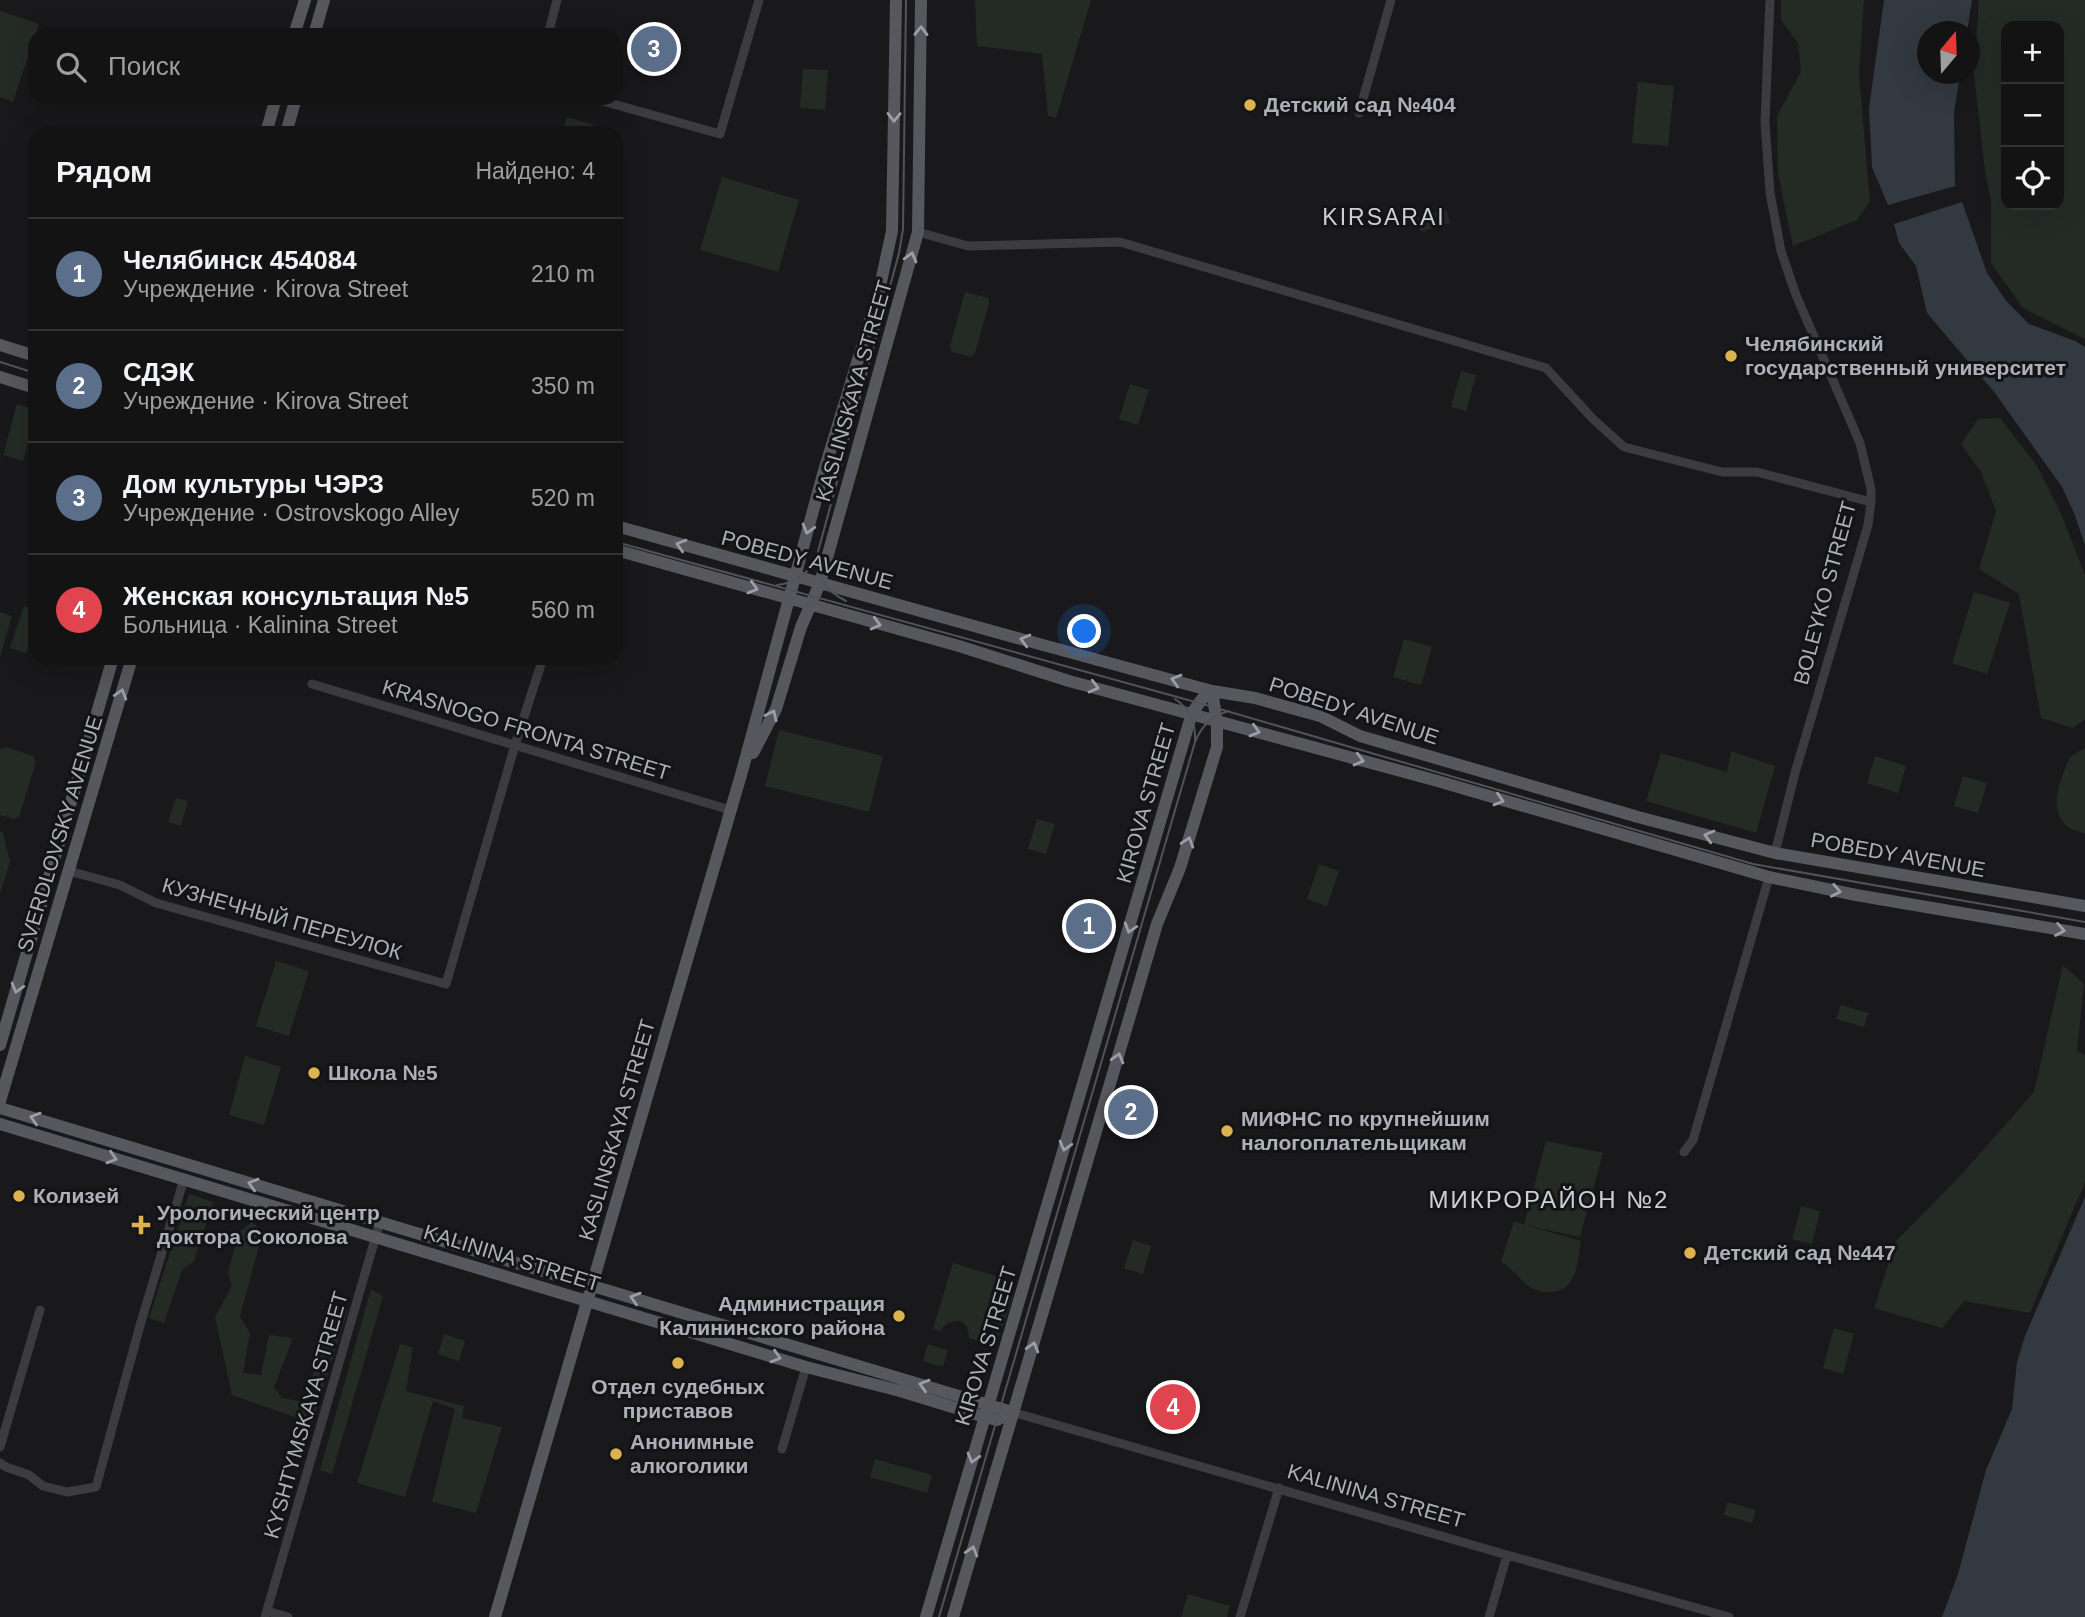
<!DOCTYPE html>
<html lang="ru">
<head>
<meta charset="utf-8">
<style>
	body { margin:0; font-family:Helvetica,sans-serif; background:#202022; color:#f1f3f6 }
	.controls { position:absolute; right:21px; top:21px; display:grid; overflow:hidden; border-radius:14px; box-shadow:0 7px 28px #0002 }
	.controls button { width:63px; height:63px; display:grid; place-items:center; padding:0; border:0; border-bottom:2px solid #323234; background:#131314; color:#f1f3f6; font:35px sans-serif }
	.compass { position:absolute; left:1917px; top:21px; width:63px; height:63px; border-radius:50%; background:#131314; box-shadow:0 7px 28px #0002; rotate:19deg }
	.you { position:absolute; left:1085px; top:632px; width:24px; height:24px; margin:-18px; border:5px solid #fff; border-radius:50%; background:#1a73e8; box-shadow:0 0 0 10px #1a73e833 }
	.badge { display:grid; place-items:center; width:46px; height:46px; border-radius:50%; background:#ddb34f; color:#fff; font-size:23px; font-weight:700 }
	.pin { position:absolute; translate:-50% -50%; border:4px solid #fff; box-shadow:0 2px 7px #0006 }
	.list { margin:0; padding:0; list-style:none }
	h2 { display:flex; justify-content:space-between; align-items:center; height:91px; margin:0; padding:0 28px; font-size:30px }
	h2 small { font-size:23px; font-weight:400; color:#9d9ea0 }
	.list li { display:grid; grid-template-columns:46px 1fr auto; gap:21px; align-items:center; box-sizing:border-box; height:112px; padding:0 28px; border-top:2px solid #323234 }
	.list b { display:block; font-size:26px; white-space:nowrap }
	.list p { margin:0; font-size:23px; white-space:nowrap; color:#9d9ea0 }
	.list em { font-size:23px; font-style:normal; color:#9d9ea0 }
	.icon { flex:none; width:38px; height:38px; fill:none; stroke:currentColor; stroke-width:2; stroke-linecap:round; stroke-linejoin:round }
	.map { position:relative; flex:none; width:2085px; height:1617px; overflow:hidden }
	.search { position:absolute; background:#131314; box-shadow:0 7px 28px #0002; left:28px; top:28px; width:595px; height:77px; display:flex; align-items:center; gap:18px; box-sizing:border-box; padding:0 24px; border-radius:21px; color:#9d9ea0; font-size:26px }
	.panel { position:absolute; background:#131314; box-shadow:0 7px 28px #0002; left:28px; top:126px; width:595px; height:539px; border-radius:21px }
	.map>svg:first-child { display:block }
	.green { fill:#242b25; fill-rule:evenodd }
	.water { fill:#333940 }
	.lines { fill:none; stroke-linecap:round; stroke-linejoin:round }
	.minor { stroke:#3b3b40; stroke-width:9 }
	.major { stroke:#57585e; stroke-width:12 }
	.tram { stroke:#525358; stroke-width:2 }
	.oneway { stroke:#9c9ea7 }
	.poi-dot { fill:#ddb34f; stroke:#141416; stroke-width:2.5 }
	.labels { text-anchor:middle; stroke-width:6; stroke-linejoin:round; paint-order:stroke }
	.poi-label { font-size:21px; font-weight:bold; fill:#adb0b9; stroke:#141416; text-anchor:start }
	.street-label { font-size:21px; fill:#adb0b9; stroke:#141416 }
	.neighbourhood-label { font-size:23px; letter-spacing:2px; fill:#cecfd6; stroke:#141416 }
	.quarter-label { font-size:24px; letter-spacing:2px; fill:#cecfd6; stroke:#141416 }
</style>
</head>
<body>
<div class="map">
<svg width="2085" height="1617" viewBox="0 0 2085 1617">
	<rect width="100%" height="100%" fill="#19191b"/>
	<path class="green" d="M975,0H1091L1056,118L1048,116L1042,54L977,46Z
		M1781,0H1864L1859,74L1870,202L1857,220L1793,246L1778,174L1777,116L1801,72L1798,43L1781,20Z
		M1979,0H2085V339L2023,308L1991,263V200L1985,171L1974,74ZM2006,26H2059V205H2006Z
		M0,11L39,24L13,102L0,97Z
		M803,69L828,70L825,110L800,108Z
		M1638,82L1674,86L1668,146L1632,143Z
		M567,117L607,129L606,133H563Z
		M722,177L799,200L778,272L700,250Z
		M1446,209L1450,223L1421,232L1417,218Z
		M965,292L988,298L989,304L975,353L971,357L952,352L950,346Z
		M1461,371L1476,375L1466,411L1451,407Z
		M1130,384L1149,390L1138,425L1119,419Z
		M17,404L35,410V416L23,461L3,455Z
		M2000,418L2037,466L2062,516L2085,575V719L2073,728L2041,718L2019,594L1979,569L1996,511L1981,472L1961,444L1978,419Z
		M1974,592L2010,603L1987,674L1952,663Z
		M24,606L35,610V627L26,653L10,648Z
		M0,612L12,616L0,657Z
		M1404,639L1432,647L1421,685L1393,677Z
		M779,730L883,756L869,812L765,786Z
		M7,747L33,756L36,762L19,817L14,819L0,815V749Z
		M2085,748V834C2080,832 2074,830 2070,828C2045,812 2061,778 2070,757Z
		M1731,751L1775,766L1756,833L1646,801L1661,753L1727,772Z
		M1875,756L1906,766L1898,793L1867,783Z
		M1963,776L1987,783L1978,813L1954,806Z
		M176,798L188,801L181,826L168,822Z
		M1037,819L1055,824L1046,854L1028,849Z
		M0,831L3,833L10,862L0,894Z
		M1319,864L1339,871L1327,906L1307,899Z
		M276,961L309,971L289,1036L256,1026Z
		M2063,965L2084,984L2077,1051L2085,1055V1182L2030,1313L1964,1301L1942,1328L1874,1308L1896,1241L1961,1175L2034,1092Z
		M1841,1005L1868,1013L1864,1027L1836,1019Z
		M245,1056L281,1067L264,1125L229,1115Z
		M1546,1141L1603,1153L1580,1237L1525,1225L1581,1241C1578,1261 1577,1291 1551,1292C1544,1293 1537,1291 1530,1287C1520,1280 1513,1269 1501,1262L1514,1221L1524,1225Z
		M189,1194L213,1202L194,1261L182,1270L164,1323L149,1318Z
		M1801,1206L1820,1211L1812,1244L1792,1239Z
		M252,1222L263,1231L240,1317L250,1333L243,1373L261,1375L269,1335L293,1338L274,1387L282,1398L304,1402L336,1304L348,1310L312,1423L232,1395L215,1317L232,1286L228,1274L238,1233Z
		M1133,1240L1151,1246L1143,1274L1124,1268Z
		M953,1263L996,1276L979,1341L969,1338C969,1317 951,1316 940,1331L933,1329Z
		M371,1289L383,1296L332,1474L320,1470Z
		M1003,1295L1013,1297L995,1347L988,1345Z
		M1834,1328L1854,1334L1843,1374L1823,1368Z
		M444,1334L465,1341L459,1361L438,1354Z
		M400,1344L413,1347L406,1391L464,1406L462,1418L502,1427L476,1513L432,1502L455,1409L433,1401L405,1497L357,1483Z
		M928,1344L948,1350L943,1367L923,1361Z
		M875,1459L932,1475L927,1493L870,1477Z
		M1727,1502L1756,1510L1752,1523L1724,1515Z
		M1188,1594L1230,1606L1227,1617H1181Z"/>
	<path class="water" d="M1884,0H1972L1967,31L1927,32V74H1960L1954,113L1955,186L1888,205L1872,167L1869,108Z
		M1962,202L1987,273L2007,302L2029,324L2075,341L2085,347V545L2074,513L2062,487L1995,393L1927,313L1916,266L1899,243L1894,224Z
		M2085,1197V1617H1942L1958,1574L1986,1470L2012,1409L2017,1362L2025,1336Z"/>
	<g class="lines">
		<path class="minor" d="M1770,0L1765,122L1770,193L1781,251L1796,295L1860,443L1871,489V502L1868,525L1795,773L1775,853
			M548,35L557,0
			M463,98L468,99V98
			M592,98L720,134L759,0
			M1359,113L1391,0
			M918,232L968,246L1120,242L1546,368L1593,419L1624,447L1722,472H1757L1871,502
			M312,684L730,810
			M69,871L120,885L156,903L446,984L515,745L543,658
			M1684,1152L1693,1140L1769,877
			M1012,1412L1507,1555L1729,1617
			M0,1447L40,1310
			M782,1449L806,1367
			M0,1463L6,1467L29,1475L43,1486L67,1492L96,1487L141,1322L184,1179
			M267,1611L288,1617
			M265,1617L380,1222
			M1240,1617L1279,1488
			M1489,1617L1507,1555"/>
		<path class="major" d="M294,35L305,0
			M314,35L324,0
			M266,133L276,98
			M286,133L296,98
			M0,345L35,356
			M0,377L35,388
			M616,526L999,633L1212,691L1255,698L1320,716L1360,736L1638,817L1775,853L2085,906
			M616,550L959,646L1069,681L1434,780L1769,877L1856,895L2085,934
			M753,753L776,709L801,627L820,583L918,232L921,0
			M0,1045L113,658
			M0,1101L132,658
			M0,1108L1012,1412
			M0,1124L806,1367L900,1391L985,1417L997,1420L1012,1412
			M495,1617L741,775L823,474L879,291L892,231L896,0
			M926,1617L1192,713L1202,699L1212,691
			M953,1617L1157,924L1180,868L1217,747V723L1212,691"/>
		<path class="tram" d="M0,362L35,373
			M616,542L1199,703L1753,864L2085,922
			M818,554C816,577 826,591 846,601
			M777,585C795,583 807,575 816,559L899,253L903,229L906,0
			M1175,699C1190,709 1196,723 1195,741
			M939,1617L1195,742C1202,725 1212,716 1229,711"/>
	</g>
	<defs><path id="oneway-chevron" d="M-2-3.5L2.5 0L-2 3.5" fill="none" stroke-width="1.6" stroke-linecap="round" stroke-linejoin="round" transform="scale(1.75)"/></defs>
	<g class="oneway">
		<use href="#oneway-chevron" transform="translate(921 31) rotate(-89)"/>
		<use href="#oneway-chevron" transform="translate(894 117) rotate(91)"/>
		<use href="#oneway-chevron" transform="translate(911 257) rotate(-75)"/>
		<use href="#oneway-chevron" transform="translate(808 529) rotate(106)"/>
		<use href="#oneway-chevron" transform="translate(681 545) rotate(-164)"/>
		<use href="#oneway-chevron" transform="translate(753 588) rotate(16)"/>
		<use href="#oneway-chevron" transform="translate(876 624) rotate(15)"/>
		<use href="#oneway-chevron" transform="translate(1025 640) rotate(-165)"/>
		<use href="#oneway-chevron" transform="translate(1176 680) rotate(-164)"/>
		<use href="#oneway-chevron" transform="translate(1094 687) rotate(15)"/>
		<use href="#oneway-chevron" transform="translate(121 694) rotate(-73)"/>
		<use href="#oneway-chevron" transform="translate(772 715) rotate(-65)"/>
		<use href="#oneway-chevron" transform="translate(1255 731) rotate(16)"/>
		<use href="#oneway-chevron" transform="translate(1359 760) rotate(15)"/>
		<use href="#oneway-chevron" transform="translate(1499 800) rotate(17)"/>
		<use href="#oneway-chevron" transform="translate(1709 836) rotate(-165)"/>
		<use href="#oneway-chevron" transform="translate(1188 842) rotate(-72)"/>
		<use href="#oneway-chevron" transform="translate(1836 891) rotate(11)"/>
		<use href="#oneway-chevron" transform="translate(1130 928) rotate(107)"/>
		<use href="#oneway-chevron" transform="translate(2060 930) rotate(10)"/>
		<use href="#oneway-chevron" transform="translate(17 988) rotate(106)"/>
		<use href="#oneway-chevron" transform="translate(1118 1058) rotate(-74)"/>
		<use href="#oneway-chevron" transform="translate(35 1118) rotate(-163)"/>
		<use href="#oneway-chevron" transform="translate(1065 1146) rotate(106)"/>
		<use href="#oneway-chevron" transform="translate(112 1158) rotate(17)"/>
		<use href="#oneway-chevron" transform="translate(253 1184) rotate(-163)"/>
		<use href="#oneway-chevron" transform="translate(635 1298) rotate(-163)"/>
		<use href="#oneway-chevron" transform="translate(1033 1347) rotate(-74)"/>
		<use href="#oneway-chevron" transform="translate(776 1357) rotate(17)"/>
		<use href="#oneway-chevron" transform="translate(924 1385) rotate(-163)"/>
		<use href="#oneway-chevron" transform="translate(973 1458) rotate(106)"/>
		<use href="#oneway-chevron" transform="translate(972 1551) rotate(-74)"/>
	</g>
	<g class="poi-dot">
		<circle cx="1250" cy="105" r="7"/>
		<circle cx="1731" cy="356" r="7"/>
		<circle cx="314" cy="1073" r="7"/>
		<circle cx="1227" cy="1131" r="7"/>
		<circle cx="19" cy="1196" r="7"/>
		<path d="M137.5 1214.5h7v7h7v7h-7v7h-7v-7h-7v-7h7z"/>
		<circle cx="1690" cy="1253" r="7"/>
		<circle cx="899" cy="1316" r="7"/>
		<circle cx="678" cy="1363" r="7"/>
		<circle cx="616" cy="1454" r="7"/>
	</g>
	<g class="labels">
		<g class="poi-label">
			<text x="1264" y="112">Детский сад №404</text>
			<text x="1745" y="351">Челябинский<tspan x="1745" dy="24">государственный университет</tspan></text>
			<text x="328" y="1080">Школа №5</text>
			<text x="1241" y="1126">МИФНС по крупнейшим<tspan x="1241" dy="24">налогоплательщикам</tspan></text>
			<text x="33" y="1203">Колизей</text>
			<text x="157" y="1220">Урологический центр<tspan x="157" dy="24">доктора Соколова</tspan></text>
			<text x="1704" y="1260">Детский сад №447</text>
			<text x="885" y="1311" text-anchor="end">Администрация<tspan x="885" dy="24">Калининского района</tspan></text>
			<text x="678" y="1394" text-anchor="middle">Отдел судебных<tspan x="678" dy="24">приставов</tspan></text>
			<text x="630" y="1449">Анонимные<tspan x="630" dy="24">алкоголики</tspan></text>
		</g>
		<g class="street-label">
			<text transform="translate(854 391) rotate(-74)" y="7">KASLINSKAYA STREET</text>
			<text transform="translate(807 560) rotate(15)" y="7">POBEDY AVENUE</text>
			<text transform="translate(1825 593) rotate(-75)" y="7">BOLEYKO STREET</text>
			<text transform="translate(1354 711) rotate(18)" y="7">POBEDY AVENUE</text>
			<text transform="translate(526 730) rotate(17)" y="7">KRASNOGO FRONTA STREET</text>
			<text transform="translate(1146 803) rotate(-74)" y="7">KIROVA STREET</text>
			<text transform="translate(60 834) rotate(-73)" y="7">SVERDLOVSKY AVENUE</text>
			<text transform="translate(1898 855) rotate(10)" y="7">POBEDY AVENUE</text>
			<text transform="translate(282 919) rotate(16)" y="7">КУЗНЕЧНЫЙ ПЕРЕУЛОК</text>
			<text transform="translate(617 1130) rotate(-74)" y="7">KASLINSKAYA STREET</text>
			<text transform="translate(512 1258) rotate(17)" y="7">KALININA STREET</text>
			<text transform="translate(986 1346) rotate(-73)" y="7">KIROVA STREET</text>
			<text transform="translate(306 1415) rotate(-74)" y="7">KYSHTYMSKAYA STREET</text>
			<text transform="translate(1376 1496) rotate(16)" y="7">KALININA STREET</text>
		</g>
		<g class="neighbourhood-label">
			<text x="1384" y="225">KIRSARAI</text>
		</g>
		<g class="quarter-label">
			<text x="1549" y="1208">МИКРОРАЙОН №2</text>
		</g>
	</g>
</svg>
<div class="controls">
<button>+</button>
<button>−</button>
<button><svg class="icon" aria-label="locate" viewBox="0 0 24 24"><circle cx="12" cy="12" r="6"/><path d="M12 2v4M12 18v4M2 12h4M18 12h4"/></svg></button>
</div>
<svg class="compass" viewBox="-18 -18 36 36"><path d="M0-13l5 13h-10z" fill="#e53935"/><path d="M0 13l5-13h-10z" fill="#9d9ea0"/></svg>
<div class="you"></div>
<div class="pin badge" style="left:1089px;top:926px;background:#5c6f8a">1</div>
<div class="pin badge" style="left:1131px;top:1112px;background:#5c6f8a">2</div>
<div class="pin badge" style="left:654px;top:49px;background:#5c6f8a">3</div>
<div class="pin badge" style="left:1173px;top:1407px;background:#e0444e">4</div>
<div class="search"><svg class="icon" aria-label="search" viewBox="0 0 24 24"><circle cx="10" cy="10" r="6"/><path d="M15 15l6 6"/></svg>Поиск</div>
<section class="panel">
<h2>Рядом<small>Найдено: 4</small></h2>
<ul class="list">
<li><span class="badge" style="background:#5c6f8a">1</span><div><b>Челябинск 454084</b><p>Учреждение · Kirova Street</p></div><em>210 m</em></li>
<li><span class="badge" style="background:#5c6f8a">2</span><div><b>СДЭК</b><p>Учреждение · Kirova Street</p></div><em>350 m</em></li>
<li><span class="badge" style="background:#5c6f8a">3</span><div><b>Дом культуры ЧЭРЗ</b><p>Учреждение · Ostrovskogo Alley</p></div><em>520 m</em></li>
<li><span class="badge" style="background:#e0444e">4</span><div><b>Женская консультация №5</b><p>Больница · Kalinina Street</p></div><em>560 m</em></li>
</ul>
</section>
</div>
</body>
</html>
